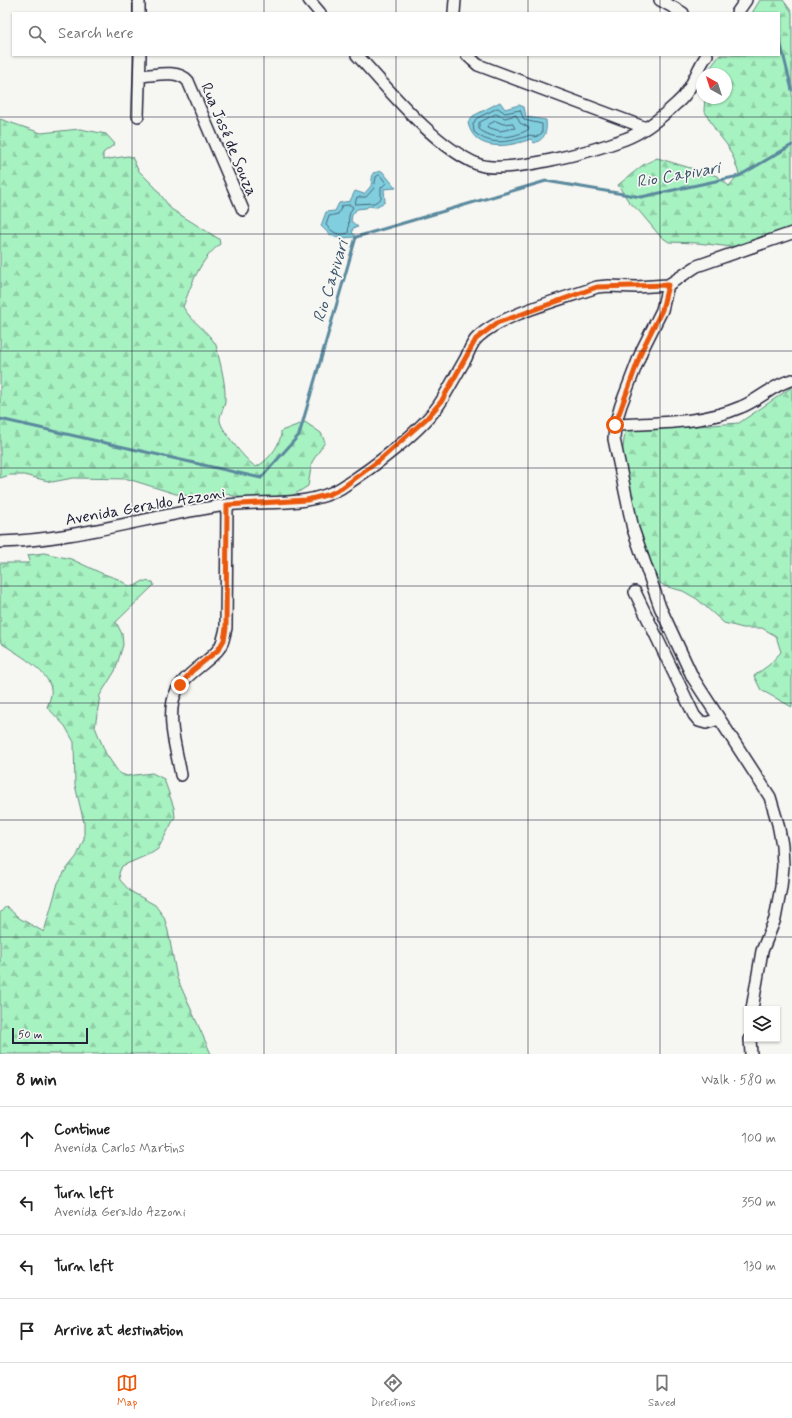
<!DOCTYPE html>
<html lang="en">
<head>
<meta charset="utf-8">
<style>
	body { margin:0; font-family:Mynerve,sans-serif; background:#f6f6f6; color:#222 }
	.controls { position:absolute; right:12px; bottom:12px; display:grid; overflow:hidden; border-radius:0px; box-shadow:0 1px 3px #0004 }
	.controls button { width:36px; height:36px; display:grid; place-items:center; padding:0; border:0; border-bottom:1px solid #e0e0e0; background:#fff; color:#222; font:20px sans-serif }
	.compass { position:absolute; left:696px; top:68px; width:36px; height:36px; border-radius:50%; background:#fff; box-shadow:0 1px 3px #0004; rotate:321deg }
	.scale { position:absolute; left:12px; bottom:10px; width:76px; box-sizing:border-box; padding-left:4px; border:2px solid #22223b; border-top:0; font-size:11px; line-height:14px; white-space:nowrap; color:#22223b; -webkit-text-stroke:3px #f6f6f2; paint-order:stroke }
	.stop { position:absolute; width:12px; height:12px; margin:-9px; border:3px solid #ea580c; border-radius:50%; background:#fff }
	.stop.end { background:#ea580c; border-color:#fff; box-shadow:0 1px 4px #0008 }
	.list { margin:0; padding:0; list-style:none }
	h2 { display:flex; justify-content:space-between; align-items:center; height:52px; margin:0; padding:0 16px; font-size:17px }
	h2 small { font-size:13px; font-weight:400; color:#767676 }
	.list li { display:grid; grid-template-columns:26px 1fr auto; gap:12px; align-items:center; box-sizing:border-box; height:64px; padding:0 16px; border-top:1px solid #e0e0e0 }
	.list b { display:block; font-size:15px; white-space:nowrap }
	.list p { margin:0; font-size:13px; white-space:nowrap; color:#767676 }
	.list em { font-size:13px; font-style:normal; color:#767676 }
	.icon { flex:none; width:22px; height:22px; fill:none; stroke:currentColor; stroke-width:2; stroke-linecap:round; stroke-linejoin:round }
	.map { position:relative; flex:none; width:792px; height:1054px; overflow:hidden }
	.search { position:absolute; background:#fff; box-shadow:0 1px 3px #0004; left:12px; right:12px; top:12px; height:44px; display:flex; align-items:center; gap:10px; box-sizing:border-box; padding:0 14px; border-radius:0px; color:#767676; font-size:15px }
	.sheet { height:308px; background:#fff }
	nav { display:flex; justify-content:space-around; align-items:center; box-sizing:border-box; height:56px; border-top:1px solid #e0e0e0; background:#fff; font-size:11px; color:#767676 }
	nav a { display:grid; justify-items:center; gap:2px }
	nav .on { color:#ea580c }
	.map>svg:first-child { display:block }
	.forest { fill:url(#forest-firs); stroke:#648a7e }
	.water { fill:#80cede; stroke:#5a899d }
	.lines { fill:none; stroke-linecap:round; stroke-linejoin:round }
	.shore { stroke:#48677c; stroke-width:1 }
	.stream { stroke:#5a899d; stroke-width:3 }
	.minor-casing { stroke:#22223b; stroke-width:14 }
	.minor { stroke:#f6f6f2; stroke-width:11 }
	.route { stroke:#ea580c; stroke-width:5 }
	.grid { fill:none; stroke:#22223b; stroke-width:1; stroke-opacity:0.55 }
	.labels { text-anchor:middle; stroke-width:3.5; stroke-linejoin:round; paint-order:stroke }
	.street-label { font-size:16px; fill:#22223b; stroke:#f6f6f2 }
	.water-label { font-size:17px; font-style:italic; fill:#3e566c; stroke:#f6f6f2 }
</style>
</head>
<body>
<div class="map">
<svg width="792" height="1054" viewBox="0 0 792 1054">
	<defs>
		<pattern id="forest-firs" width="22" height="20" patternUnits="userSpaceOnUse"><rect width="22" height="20" fill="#a7f2c1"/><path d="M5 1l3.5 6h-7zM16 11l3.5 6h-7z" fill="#8fcfa7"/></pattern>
	</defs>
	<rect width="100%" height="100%" fill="#f6f6f2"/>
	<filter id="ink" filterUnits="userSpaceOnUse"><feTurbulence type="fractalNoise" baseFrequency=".025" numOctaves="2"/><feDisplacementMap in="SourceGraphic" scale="8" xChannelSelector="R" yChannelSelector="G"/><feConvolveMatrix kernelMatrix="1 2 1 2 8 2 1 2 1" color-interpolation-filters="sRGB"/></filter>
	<g filter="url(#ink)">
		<path class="forest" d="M760,0H783L792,12V235L758,250L697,243L669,242L660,236L639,211L629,202L618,185L643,165L657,158L717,176L729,186L739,174L734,159L727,145L716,131L704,110L705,98H726V74H708L710,68L720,55H779V13H752Z
			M0,119L41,133L80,129L106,134L115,144L103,153V160L128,156L132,157L138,170L155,187L171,209L219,239L220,244C199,261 192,283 183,307C192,322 208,331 216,345C220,364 226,382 225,401C225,409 217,416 221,424C225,434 247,462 256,467C267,462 282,444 281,431L305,422L321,433L325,442L312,462L308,486L292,496L249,501L227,494L196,497L176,494L128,479L73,478L52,482L24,475H10L0,478Z
			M792,387V707L761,690L754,676L769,665L781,652L776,636L762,628H743L724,623L697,599L683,591L664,586L652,576L640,560L622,455L626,424L635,427L657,429L739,423Z
			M44,553L71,559L101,573L118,579L129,586H135L143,581L153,582L154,585L116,622L122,634L123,645L115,671L100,695L95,727L106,754L119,773L127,776L152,773L164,779L174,808L175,817L158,849L152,853L122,866L119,873L120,880L130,891L155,905L164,917L168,931L177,978L211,1054H0V913L6,906L19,918L44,932L58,883L65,871L77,856L84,839V823L75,785L74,742L65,726L47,707C49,702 52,695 51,689C48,670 16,653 1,643L0,638V563H28L30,561L28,555Z"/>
		<path class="water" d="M500,102L505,109L519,105L524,107L526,117L546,120C547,131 546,139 534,143L531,139C509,147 475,153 468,123L473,116Z
			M382,171L396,188L384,189L385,202L375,207L369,206L366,208L357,209L352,215L351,221L358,227L353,228L352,232L356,237C337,238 335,241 321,226L326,212L335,211L339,203L350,201L355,191L364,194L371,186L373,173Z"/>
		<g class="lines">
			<path class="shore" d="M498,108L505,113L520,110L524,120L542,124V133L536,137L530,135C511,142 491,147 474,132L473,124L476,119Z
				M496,114L505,118L516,115L520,123L528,127L529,129C515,138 493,141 479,129V123Z
				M496,121L503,124L512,123L515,128L500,131L487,127L488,125Z
				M380,175L386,183L381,188V199L374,203L355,204L357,197H366L374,188L376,177Z
				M350,205L353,207C346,217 350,223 348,233C338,236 333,233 326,225L329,216L338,214L342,206Z"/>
			<path class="stream" d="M779,37L792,90
				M0,419L261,478L299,435L356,237L546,181L641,197L739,176L792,145"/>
			<g class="minor-casing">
				<path id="minor" d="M139,0V13
					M309,0L320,13
					M660,0L683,13
					M454,13L455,0
					M737,13L746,0
					M357,55C390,91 433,145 477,164C504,176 596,150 625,139C644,132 662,117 677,103C692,91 696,70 707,55
					M467,55L478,65L646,128
					M141,76C155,75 178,69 188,81L243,210
					M138,116L140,55
					M615,425C656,423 702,424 741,407C759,400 774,384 792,380
					M0,542C77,540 151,515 227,505C264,500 308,508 341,488C371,469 424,430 442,400C450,386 458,372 466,358C469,351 472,342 478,337C502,314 564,299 597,287L608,286L636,287L668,285
					M635,592L694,715L699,721L706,723L719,719
					M181,775C177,752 168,725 173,701C178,677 203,667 217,651C223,645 224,636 226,628L227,505
					M752,1009L762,951L775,919L781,887L783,866L782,845L778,824L770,797L693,678L660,607L633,529L614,439L615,425L621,405L642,350L662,310L668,285L697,266L792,233
					M750,1039L751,1054"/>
			</g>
			<use href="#minor" class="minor"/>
		</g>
	</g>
	<g class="lines" filter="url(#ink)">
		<path class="route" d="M180,685L192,671L218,650L224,640L226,628L227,505L307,500L330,494L342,488L381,459L427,418L441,402L476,339L497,323L597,287L668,285L662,310L642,350L615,425"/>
	</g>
	<path class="grid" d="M132,0V13M264,0V13M396,0V13M528,0V13M660,0V13M132,55V1054M264,55V1054M396,55V1054M528,55V1054M660,55V1054M0,117H792M0,234H792M0,351H792M0,468H792M0,586H792M0,703H792M0,820H792M0,937H792"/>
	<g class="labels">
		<g class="street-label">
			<text transform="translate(230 139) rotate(67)" y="6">Rua José de Souza</text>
			<text transform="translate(145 505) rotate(-10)" y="6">Avenida Geraldo Azzoni</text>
		</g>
		<g class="water-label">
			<text transform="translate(678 174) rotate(-10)" y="6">Rio Capivari</text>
			<text transform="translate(330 281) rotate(-73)" y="6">Rio Capivari</text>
		</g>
	</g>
</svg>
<div class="controls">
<button><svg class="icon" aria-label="layers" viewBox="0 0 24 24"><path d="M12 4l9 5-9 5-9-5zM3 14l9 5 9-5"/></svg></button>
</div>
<svg class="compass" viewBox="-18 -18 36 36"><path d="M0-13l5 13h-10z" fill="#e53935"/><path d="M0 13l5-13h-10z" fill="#767676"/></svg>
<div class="scale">50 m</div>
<div class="stop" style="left:615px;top:425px"></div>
<div class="stop end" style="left:180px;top:685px"></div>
<div class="search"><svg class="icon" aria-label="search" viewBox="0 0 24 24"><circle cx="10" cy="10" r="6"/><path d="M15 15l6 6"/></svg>Search here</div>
</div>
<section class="sheet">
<h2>8 min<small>Walk · 580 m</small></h2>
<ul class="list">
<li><svg class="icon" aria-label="ahead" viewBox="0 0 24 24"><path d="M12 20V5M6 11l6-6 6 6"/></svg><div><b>Continue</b><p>Avenida Carlos Martins</p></div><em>100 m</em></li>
<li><svg class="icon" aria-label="left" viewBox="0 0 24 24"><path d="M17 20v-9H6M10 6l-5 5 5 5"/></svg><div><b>Turn left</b><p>Avenida Geraldo Azzoni</p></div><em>350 m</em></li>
<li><svg class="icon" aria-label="left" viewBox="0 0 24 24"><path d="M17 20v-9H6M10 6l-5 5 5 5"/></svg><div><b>Turn left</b></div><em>130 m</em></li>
<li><svg class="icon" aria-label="arrive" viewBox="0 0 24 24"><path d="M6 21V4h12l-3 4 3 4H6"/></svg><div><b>Arrive at destination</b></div></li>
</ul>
</section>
<nav>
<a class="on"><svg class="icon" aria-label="map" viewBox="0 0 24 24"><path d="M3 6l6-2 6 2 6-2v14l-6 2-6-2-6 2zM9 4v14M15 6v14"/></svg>Map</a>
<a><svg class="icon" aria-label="directions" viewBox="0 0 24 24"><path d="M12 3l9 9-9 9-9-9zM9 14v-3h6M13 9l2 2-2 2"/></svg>Directions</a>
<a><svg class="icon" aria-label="saved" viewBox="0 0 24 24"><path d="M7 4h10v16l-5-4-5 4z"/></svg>Saved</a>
</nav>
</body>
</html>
